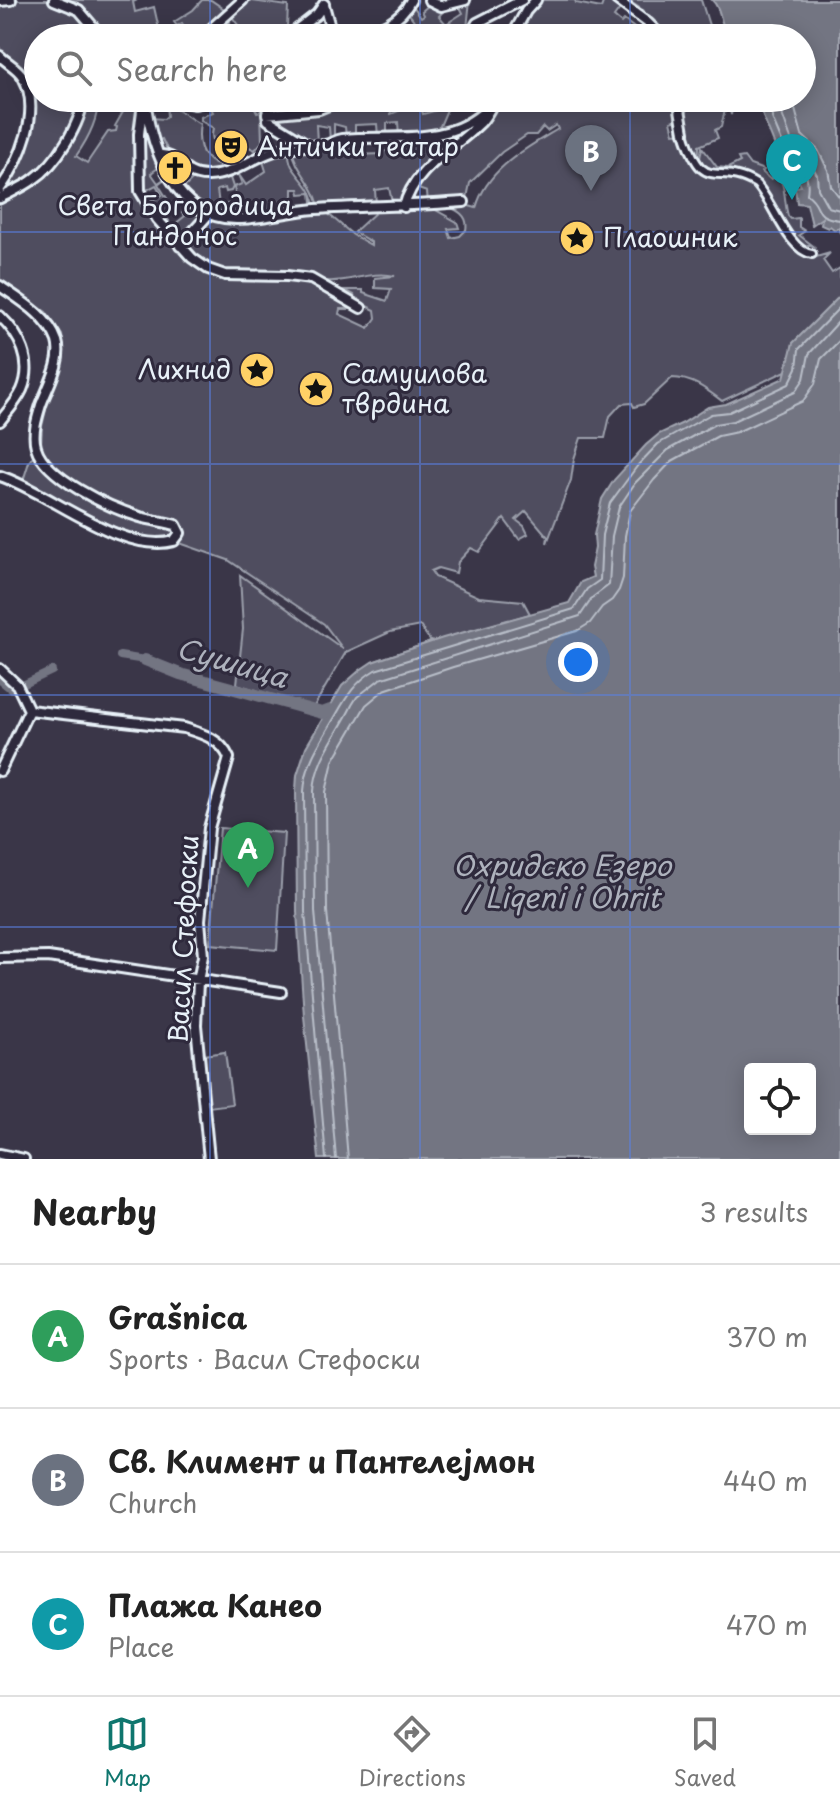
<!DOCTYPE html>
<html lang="en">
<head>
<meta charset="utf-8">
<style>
	body { margin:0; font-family:"Playpen Sans",sans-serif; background:#f2f2f2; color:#222 }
	.controls { position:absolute; right:24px; bottom:24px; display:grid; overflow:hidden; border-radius:8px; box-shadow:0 4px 20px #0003 }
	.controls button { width:72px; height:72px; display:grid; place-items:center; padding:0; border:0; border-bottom:2px solid #e0e0e0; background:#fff; color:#222; font:40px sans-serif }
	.you { position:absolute; left:578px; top:662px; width:28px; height:28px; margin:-20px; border:6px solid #fff; border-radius:50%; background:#1a73e8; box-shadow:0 0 0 12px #1a73e833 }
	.badge { display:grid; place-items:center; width:52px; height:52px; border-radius:50%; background:#0f766e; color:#fff; font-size:26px; font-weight:700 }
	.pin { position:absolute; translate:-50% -66px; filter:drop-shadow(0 2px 4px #0008) }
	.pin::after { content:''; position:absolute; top:42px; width:28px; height:24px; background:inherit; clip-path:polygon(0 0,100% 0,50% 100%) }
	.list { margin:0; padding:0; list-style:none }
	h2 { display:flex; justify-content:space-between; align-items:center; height:104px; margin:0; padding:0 32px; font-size:34px }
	h2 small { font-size:26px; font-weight:400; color:#767676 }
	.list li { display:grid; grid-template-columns:52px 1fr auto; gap:24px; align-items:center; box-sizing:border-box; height:144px; padding:0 32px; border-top:2px solid #e0e0e0 }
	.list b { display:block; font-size:30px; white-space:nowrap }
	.list p { margin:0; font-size:26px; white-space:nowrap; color:#767676 }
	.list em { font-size:26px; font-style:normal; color:#767676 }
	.icon { flex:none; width:44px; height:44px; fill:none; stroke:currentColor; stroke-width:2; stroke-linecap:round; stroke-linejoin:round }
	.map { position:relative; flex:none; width:840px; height:1159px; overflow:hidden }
	.search { position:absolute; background:#fff; box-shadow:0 4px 20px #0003; left:24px; right:24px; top:24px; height:88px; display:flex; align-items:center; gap:20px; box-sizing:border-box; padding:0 28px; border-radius:44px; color:#767676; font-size:30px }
	.sheet { height:536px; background:#fff }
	nav { display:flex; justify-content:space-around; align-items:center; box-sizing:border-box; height:112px; border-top:2px solid #e0e0e0; background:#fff; font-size:22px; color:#767676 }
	nav a { display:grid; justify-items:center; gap:4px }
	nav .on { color:#0f766e }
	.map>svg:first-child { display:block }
	.green { fill:#504e5f; stroke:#9ca0ac; stroke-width:2 }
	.water { fill:#737482; stroke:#a2a6b1; stroke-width:2; fill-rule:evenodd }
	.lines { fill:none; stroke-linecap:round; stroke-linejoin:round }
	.shore { stroke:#b9bfc9; stroke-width:2 }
	.canal { stroke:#737482; stroke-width:8 }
	.river { stroke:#737482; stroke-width:12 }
	.pedestrian-casing { stroke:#e8f1f8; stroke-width:12 }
	.minor-casing { stroke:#e8f1f8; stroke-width:14 }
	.pedestrian { stroke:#2f2a3d; stroke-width:6 }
	.minor { stroke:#2f2a3d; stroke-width:8 }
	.grid { fill:none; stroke:#5a7fe2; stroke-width:2; stroke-opacity:0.55 }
	.labels { text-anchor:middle; stroke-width:6; stroke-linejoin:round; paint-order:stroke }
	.poi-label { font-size:26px; fill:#e8f1f8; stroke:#2f2a3d; text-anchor:start }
	.street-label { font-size:26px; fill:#e8f1f8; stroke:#2f2a3d }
	.water-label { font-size:28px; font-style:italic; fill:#aeb2bd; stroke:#2f2a3d }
</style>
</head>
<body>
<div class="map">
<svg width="840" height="1159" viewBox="0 0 840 1159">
	<rect width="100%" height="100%" fill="#3a3648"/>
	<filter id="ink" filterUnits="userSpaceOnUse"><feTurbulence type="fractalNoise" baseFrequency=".0125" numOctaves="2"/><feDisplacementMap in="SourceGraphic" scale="16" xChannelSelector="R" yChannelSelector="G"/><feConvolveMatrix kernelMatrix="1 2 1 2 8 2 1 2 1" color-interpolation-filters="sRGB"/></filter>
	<g filter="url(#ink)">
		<path class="green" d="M0,0H137L133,2L135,12L154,7L161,38H38V98H98C99,119 88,139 76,156L87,163L108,132L116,131L117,127L115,126L131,98H135L138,108L136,173L138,193L157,224L188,258L198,267L220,277H279L306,281L329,291L357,309H340L339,314L369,328L376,318L375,310L352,299L354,295L345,290H363V293L387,301L391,289L375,288V278L395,276C371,270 350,283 327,281C315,280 303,274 290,273C247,269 219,281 185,247L208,218L239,222L321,212H326L353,235L371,245V242L354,232L377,211L432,208L457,222L459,228L448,229L451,238L460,236L466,230C469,215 457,210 445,205L462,204L476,208C487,169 525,149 558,129L556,125L547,131L543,127L536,135H527L502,152L470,183L467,198L428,203L427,192L412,187L418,178L489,118V111L499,98H676L678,119L671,121L674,133L682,132C692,167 694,173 731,178C740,179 747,180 754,187C762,194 766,204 771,213C781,230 797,252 813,258L830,253L823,260L832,273L840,268V296L793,343L788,370L722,401C706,389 692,378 672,378L644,404L634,407L632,403L621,404L610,416L605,438H581L574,459L571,480L547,543L548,537L526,511L516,520L524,526L528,534L519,539L504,519L479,552L471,548L458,562L456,573L438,568L431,571L435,577L479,597L523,601L530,614L445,638L453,643L456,655L429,691L384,701L370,694L365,682L372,662L431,642L420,626L390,632L346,652L313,708L237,684L243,629L240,575L343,649L324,624L228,560L174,541L161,543L118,534L83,519L22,484L29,462L41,444L42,426L52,385L64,356L62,335L46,312L0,281V197L11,182L24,144L29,99L23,76L0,56Z
			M202,0H211L224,9L200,32L201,35L198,38L189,35L185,37L182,33L186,29L182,23L177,26L174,22L193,10Z
			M245,0L288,6L287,27L283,38H223L214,28L226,18L230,22L225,28L233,36L241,29L230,14Z
			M470,0L466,38H458L454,33L447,38H429L422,28L412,34L406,28L415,22L407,11L411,3L421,17L424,15L422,11L430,4L446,8L439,16L446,24L463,13L459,5Z
			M541,0H575L576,3L601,8L604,0H613L622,6L614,17L621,23L624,20L637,30L639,28L643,31L647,25L660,38H622L616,35L614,38L583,36L513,38L536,3Z
			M625,0H701L713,38H665L646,18L644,11L629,1L626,4L624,3Z
			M238,98H250L257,112L261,111L262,142L255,150L245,145L237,152L226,154L214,146L212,135L213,128L201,121V117L213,112L209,104L220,100L224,108L234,104L236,107L241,105Z
			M349,98H377L378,101L395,98L387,101L391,114L411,106L409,98H441L433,100L432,98L420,104L423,114L448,107L446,98L449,105L437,133L399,137L398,122L387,123V137H378L377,124L355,125V137H346L345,127L334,124V138L330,141L329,127L316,125L317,142H312L276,123L270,116Z
			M679,98H684L687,103H694V98H734L731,115L730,110H725L721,127L715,130L718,138L699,146L698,163L690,147Z
			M149,100C167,99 185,116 200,124C196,148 204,164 228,168V171C198,174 175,170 162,139L156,141L151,118L164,119L167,116L166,104H151L148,107Z
			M484,116L448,150L403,201L392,202L389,188L375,190L376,204L318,203C312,180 296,172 292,149L352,141V155L383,154L384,151H400V140L401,150H410V139L425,138L429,148L436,146L437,149L444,147L441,137L443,135L446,144L457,140L455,131Z
			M149,134L161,166L151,173L158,183L167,177L158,184L175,211L166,217L169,221L166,224L170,228L185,216L182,212L188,206L184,201L205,217L182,242L149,202L162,195L156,185L143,192L140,135Z
			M702,147L717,167L728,168L740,162L738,158L744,157L750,165L764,170L762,172L770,179L773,178L770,169C788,180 783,199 788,216L791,219L799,218V227L805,231L799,235L816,248L809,244L804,247C785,229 772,207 759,184L706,169L700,158Z
			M288,149C289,155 289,163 293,168C301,180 310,186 314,201L312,202L311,193L300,194L299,189H293V202L285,205L283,210L240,216L209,214L182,190L194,178L229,175L233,187L231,191L226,192L225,188L217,190L219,205L228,204L236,199L234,187L242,184L237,172L246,185L266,171L262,158L245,167L261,157Z
			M220,828L284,833L277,950L210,944Z
			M225,1052L232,1104L209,1107L203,1055Z"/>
		<path class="water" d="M712,0H840V231L838,228L835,230L830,226L828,228L821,225L822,218L812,225L807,204L797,203L795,187L801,186L791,164L783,166L762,114L765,112L757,98H802V38H732C718,28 724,11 712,0Z
			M840,296V1159H319L304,1016L297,912L296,790L297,775L306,747L342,686L360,670L372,662L443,638L569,603L581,582L593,577L591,567L595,548L594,535L602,499L614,480L646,445L659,434L683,423L708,407L726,404L784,378L793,343ZM750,1069H810V1129H750Z"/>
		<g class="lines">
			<path class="shore" d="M767,98L772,108V118L787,154C803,160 810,177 807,194C825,207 810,216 840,220
				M779,98L783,117L793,145L808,157L817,175L818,189L828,207L840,210
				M792,98L802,135L818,150L828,170L831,186L840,198
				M326,1159L305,912L304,791C306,763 318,746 332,722C345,700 353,683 375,670L574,609L587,589L600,580L602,535L610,503L638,465L658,444L711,414L729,412L789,384L797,368L799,349L840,307
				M336,1159L315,911L314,791C316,757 338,735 352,705L357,697L380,679L580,616L593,597L609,585L612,536L619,507L635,483L668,450L715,424L733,421L795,392L804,379L809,354L840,320
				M348,1159L327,911L326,792L333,761L366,705L384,690L453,667L577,631L590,623L602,607L612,600L619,590L623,578L625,536L630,511L654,480L672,461L718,436L737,432L803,401L815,384L821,359L840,340"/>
			<path class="canal" d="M120,656L145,660
				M0,680L11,689L16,688L52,671"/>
			<path class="river" d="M145,660L180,674L322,713L330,710"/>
			<g class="pedestrian-casing">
				<path id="pedestrian" d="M684,132C704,198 716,159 756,184C772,200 788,251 812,254"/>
			</g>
			<g class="minor-casing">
				<path id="minor" d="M54,0L79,10L103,38
					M429,0L441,6L465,0
					M617,0L648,23L663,38
					M0,1L11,0
					M324,5L333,38
					M201,38L243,0
					M286,38L317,14L324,4
					M354,38C376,30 400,22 411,0
					M469,38L477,23L522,0
					M511,38L526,11L536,0
					M0,56C7,63 18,68 23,77C42,111 20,161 0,189
					M145,98C151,149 175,219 236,219C263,219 289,211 316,209C365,206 414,206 464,202
					M161,98L195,104L217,98
					M267,98L268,120L309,145
					M678,98L684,132
					M143,103L139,134L140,191L157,219L192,258L208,269L225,275L287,276L311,279L361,308
					M267,114L319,109L346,98
					M160,155C178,153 181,177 208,176C236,175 255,154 282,149C296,146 310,146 325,145C331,144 335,140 342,139C392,134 448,148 488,108
					M0,198C11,192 24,187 34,179C56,164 81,124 83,98
					M404,207C413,169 453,150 479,124C487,117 490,106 497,98
					M180,246L208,215
					M0,286C20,300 48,316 57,341C63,361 48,386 41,405C37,418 32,434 36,447C45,478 110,508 140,517C151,520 164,522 176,525L180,533L174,541C121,555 50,492 0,476
					M0,316C20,335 34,362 22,390C17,401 8,411 0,421
					M0,669L17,685L29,710
					M0,771L29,710L184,728C203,734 221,739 229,758L209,828L200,920L203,956L198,981L196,1025L209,1159
					M0,958L48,957L281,992
					M0,1154L24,1159"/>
			</g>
			<use href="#pedestrian" class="pedestrian"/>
			<use href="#minor" class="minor"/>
		</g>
	</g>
	<path class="grid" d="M210,0V38M420,0V38M630,0V38M210,98V1159M420,98V1159M630,98V1159M0,232H840M0,464H840M0,695H840M0,927H840"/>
	<defs>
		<g id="theatre-disc" transform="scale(1.8)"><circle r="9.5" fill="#ffd166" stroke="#2f2a3d"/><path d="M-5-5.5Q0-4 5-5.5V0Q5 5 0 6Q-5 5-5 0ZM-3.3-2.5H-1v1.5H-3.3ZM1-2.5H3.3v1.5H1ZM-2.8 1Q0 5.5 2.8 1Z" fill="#111"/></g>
		<g id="church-disc" transform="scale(1.8)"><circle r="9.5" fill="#ffd166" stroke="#2f2a3d"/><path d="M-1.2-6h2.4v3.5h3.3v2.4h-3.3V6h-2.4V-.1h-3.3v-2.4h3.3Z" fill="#111"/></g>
		<g id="sight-disc" transform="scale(1.8)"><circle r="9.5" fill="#ffd166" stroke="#2f2a3d"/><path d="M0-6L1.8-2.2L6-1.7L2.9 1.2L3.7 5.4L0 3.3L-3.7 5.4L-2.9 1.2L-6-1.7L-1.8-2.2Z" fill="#111"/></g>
	</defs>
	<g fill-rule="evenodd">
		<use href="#theatre-disc" x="231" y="147"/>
		<use href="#church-disc" x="175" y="168"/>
		<use href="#sight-disc" x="577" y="238"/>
		<use href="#sight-disc" x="257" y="370"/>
		<use href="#sight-disc" x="316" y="389"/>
	</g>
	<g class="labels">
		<g class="poi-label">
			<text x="257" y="156">Антички театар</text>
			<text x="175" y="215" text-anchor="middle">Света Богородица<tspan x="175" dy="30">Пандонос</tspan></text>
			<text x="603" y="247">Плаошник</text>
			<text x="231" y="379" text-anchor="end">Лихнид</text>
			<text x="342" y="383">Самуилова<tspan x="342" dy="30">тврдина</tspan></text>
		</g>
		<g class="street-label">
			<text transform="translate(184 939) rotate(-87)" y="9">Васил Стефоски</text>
		</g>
		<g class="water-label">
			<text transform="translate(232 663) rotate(16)" y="10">Сушица</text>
			<text x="562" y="876">Охридско Езеро<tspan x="562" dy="32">/ Liqeni i Ohrit</tspan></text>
		</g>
	</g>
</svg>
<div class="controls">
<button><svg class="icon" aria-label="locate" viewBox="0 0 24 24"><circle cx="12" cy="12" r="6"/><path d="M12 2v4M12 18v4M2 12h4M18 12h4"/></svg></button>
</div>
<div class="you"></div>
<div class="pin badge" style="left:248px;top:888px;background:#2e9e5b">A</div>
<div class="pin badge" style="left:591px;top:191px;background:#6b7280">B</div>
<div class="pin badge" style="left:792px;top:200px;background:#0f9aa8">C</div>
<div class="search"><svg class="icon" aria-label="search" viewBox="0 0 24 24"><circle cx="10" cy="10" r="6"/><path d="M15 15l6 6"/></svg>Search here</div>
</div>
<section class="sheet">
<h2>Nearby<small>3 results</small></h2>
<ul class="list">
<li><span class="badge" style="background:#2e9e5b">A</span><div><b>Grašnica</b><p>Sports · Васил Стефоски</p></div><em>370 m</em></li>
<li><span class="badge" style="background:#6b7280">B</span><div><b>Св. Климент и Пантелејмон</b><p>Church</p></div><em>440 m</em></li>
<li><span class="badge" style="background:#0f9aa8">C</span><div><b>Плажа Канео</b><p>Place</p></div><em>470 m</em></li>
</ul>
</section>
<nav>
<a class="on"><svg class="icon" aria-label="map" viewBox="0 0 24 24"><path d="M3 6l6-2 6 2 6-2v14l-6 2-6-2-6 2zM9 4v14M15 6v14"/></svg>Map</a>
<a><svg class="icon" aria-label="directions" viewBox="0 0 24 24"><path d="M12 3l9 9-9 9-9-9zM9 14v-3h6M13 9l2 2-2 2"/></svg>Directions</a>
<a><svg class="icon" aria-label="saved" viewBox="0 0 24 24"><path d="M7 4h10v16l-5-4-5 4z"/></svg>Saved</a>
</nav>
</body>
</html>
